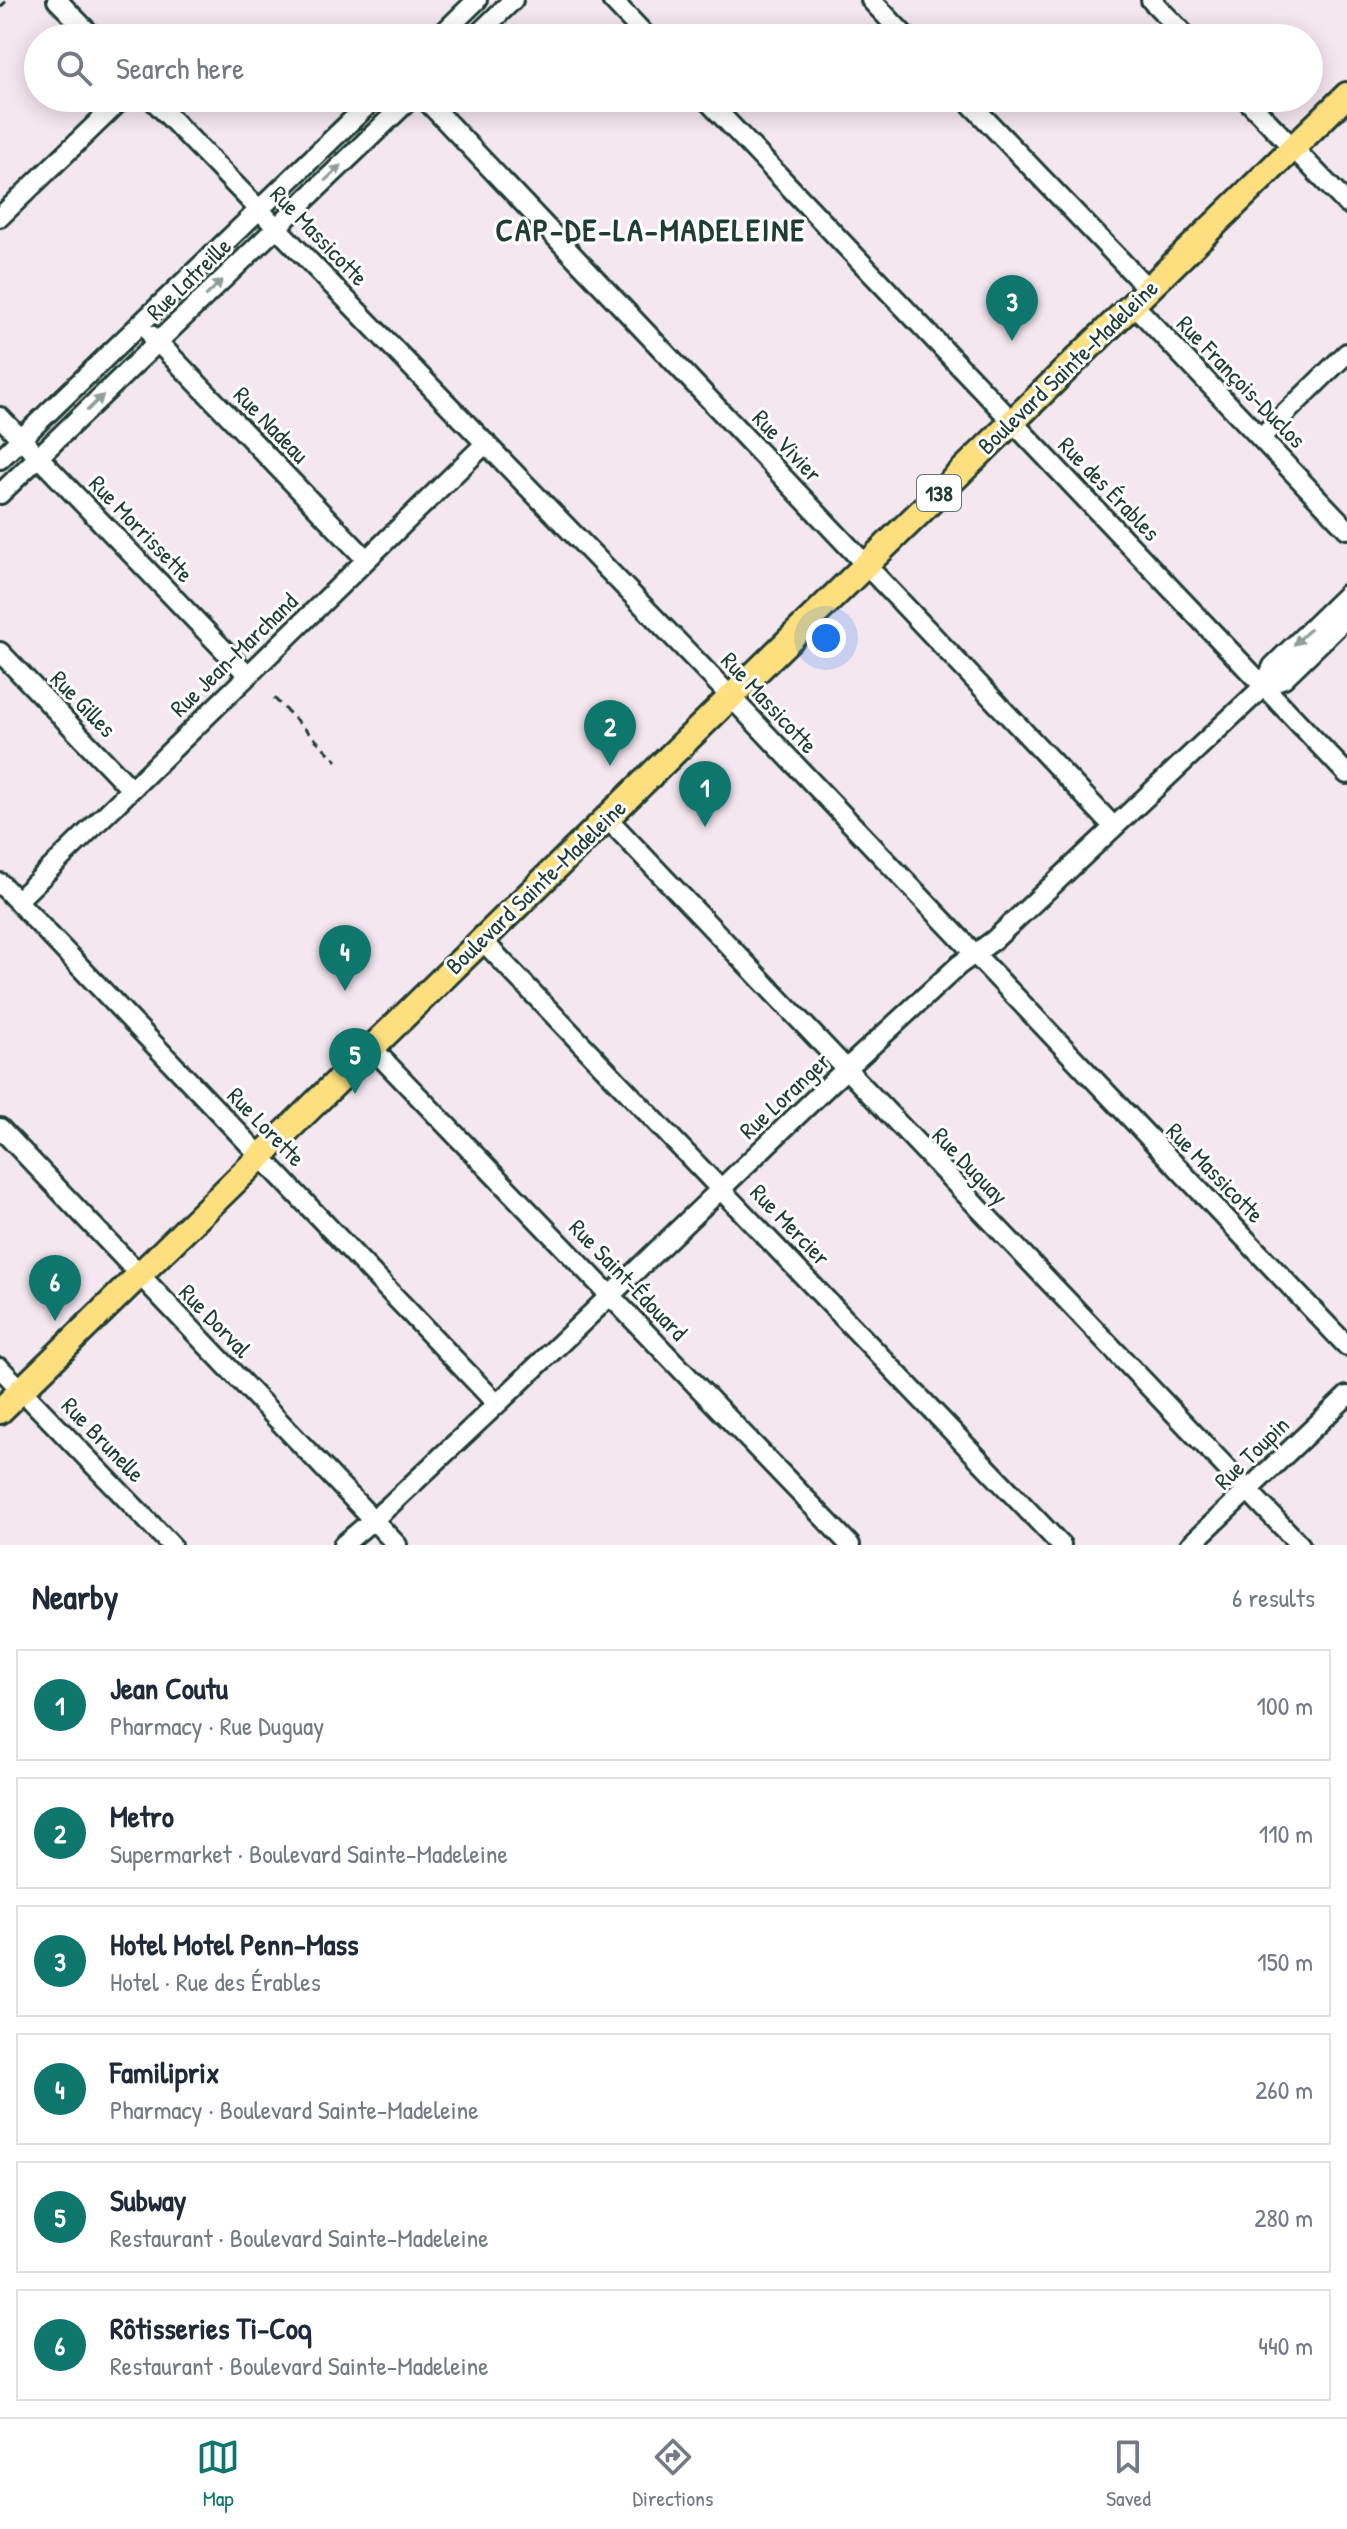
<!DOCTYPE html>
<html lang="en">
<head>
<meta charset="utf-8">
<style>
	body { margin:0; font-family:"Patrick Hand",sans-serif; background:#f6f6f7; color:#1f2937 }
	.you { position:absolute; left:826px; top:638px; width:28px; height:28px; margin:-20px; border:6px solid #fff; border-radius:50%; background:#1a73e8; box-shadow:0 0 0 12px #1a73e833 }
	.badge { display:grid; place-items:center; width:52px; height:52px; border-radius:50%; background:#0f766e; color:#fff; font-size:26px; font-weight:700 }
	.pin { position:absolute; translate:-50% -66px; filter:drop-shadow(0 2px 4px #0008) }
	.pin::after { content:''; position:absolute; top:42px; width:28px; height:24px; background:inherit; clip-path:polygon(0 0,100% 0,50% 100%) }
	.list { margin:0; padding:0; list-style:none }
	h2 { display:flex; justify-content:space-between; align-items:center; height:104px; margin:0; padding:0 32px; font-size:34px }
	h2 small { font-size:26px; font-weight:400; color:#747a83 }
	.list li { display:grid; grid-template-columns:52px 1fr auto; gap:24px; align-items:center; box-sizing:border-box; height:112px; margin:0 16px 16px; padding:0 16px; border:2px solid #e0e1e3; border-radius:0px }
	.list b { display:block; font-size:30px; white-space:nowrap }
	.list p { margin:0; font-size:26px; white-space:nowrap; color:#747a83 }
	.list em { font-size:26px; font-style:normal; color:#747a83 }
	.icon { flex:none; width:44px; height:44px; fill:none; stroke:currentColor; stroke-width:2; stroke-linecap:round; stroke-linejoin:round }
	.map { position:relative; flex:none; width:1347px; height:1545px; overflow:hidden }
	.search { position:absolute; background:#fff; box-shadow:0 4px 20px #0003; left:24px; right:24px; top:24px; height:88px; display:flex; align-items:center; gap:20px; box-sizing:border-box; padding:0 28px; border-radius:44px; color:#747a83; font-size:30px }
	.sheet { height:872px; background:#fff }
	nav { display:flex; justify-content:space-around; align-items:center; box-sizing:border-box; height:112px; border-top:2px solid #e0e1e3; background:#fff; font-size:22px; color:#747a83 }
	nav a { display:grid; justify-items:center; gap:4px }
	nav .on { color:#0f766e }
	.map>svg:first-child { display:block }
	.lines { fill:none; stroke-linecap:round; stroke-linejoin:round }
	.minor-casing { stroke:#1f3d34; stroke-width:24 }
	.major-casing { stroke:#1f3d34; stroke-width:30 }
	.path { stroke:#1f3d34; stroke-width:3; stroke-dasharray:8 6; stroke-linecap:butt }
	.minor { stroke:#fff; stroke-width:18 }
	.major { stroke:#fedf80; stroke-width:24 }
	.oneway { fill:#8f9e9a }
	.labels { text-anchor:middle; stroke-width:6; stroke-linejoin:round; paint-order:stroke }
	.shield { fill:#fff; stroke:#627771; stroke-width:2 }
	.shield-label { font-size:22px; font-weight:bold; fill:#1f3d34 }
	.street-label { font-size:24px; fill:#1f3d34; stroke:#fff }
	.district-label { font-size:32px; font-weight:bold; letter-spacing:2px; fill:#1f3d34; stroke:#fff }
</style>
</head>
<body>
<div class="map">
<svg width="1347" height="1545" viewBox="0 0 1347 1545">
	<rect width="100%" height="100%" fill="#f5e7f0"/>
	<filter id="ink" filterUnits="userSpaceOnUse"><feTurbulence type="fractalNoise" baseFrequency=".0125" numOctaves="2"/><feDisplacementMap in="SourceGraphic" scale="16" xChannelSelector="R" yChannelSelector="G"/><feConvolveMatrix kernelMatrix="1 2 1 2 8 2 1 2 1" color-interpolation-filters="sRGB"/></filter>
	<g filter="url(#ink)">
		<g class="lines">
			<g class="minor-casing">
				<path id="minor" d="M57,0L94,38
					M612,0L648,38
					M871,0L907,38
					M1151,0L1188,38
					M438,38L477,0
					M474,38L513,0
					M151,98L709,674L1347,1346
					M424,98L1114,827
					M705,98L1347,774
					M965,98L1148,289
					M1245,98L1347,204
					M0,217L123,98
					M1133,304L1347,529
					M151,335L366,559
					M0,417L248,675
					M1261,437L1347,353
					M0,459L375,98
					M0,494L411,98
					M0,652L131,789
					M1264,686L1273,666L1347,594
					M608,819L1300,1545
					M0,883L497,1404
					M17,901L486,443
					M482,940L1061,1545
					M372,1048L850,1545
					M0,1128L397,1545
					M0,1368L171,1545
					M343,1545L389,1506L514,1388L831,1083L959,965L994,940L1264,686L1284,678L1347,617
					M1190,1545L1347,1396"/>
			</g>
			<g class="major-casing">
				<path id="major" d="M0,1411L1347,95"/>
			</g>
			<path class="path" d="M0,7L8,0
				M274,698L337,761"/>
			<use href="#minor" class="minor"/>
			<use href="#major" class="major"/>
		</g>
		<defs><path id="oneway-solid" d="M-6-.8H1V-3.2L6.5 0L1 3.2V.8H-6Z" transform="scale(2)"/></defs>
		<g class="oneway">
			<use href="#oneway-solid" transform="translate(333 173) rotate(-44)"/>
			<use href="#oneway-solid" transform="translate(214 288) rotate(-44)"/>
			<use href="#oneway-solid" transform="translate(95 403) rotate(-44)"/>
			<use href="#oneway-solid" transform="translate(1302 637) rotate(136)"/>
		</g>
	</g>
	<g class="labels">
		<rect class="shield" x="917" y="475" width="44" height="36" rx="6"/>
		<g class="shield-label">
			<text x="939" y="501">138</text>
		</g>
		<g class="street-label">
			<text transform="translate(319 236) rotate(46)" y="8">Rue Massicotte</text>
			<text transform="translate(189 279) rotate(-44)" y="8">Rue Latreille</text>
			<text transform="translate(1068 367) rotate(-44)" y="8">Boulevard Sainte-Madeleine</text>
			<text transform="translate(1241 382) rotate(46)" y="8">Rue François-Duclos</text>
			<text transform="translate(271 425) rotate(46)" y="8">Rue Nadeau</text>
			<text transform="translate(787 446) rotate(47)" y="8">Rue Vivier</text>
			<text transform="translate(1109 489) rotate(46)" y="8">Rue des Érables</text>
			<text transform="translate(141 529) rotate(46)" y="8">Rue Morrissette</text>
			<text transform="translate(234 655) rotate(-44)" y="8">Rue Jean-Marchand</text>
			<text transform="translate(769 703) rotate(47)" y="8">Rue Massicotte</text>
			<text transform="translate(83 704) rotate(46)" y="8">Rue Gilles</text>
			<text transform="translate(536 887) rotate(-44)" y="8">Boulevard Sainte-Madeleine</text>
			<text transform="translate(785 1096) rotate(-43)" y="8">Rue Loranger</text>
			<text transform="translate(266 1127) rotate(46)" y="8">Rue Lorette</text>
			<text transform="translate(970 1166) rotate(46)" y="8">Rue Duguay</text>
			<text transform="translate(1215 1173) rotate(46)" y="8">Rue Massicotte</text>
			<text transform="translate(790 1225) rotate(46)" y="8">Rue Mercier</text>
			<text transform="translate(628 1280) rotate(46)" y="8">Rue Saint-Édouard</text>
			<text transform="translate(215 1321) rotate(46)" y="8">Rue Dorval</text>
			<text transform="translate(103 1440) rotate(46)" y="8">Rue Brunelle</text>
			<text transform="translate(1252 1453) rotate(-44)" y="8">Rue Toupin</text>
		</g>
		<g class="district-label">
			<text x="651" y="241">CAP-DE-LA-MADELEINE</text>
		</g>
	</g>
</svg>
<div class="you"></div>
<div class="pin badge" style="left:705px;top:827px">1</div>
<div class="pin badge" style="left:610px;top:766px">2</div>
<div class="pin badge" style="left:1012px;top:341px">3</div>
<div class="pin badge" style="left:345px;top:991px">4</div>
<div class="pin badge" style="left:355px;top:1094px">5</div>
<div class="pin badge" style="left:55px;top:1321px">6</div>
<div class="search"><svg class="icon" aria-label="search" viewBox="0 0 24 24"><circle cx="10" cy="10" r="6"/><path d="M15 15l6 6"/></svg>Search here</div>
</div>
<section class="sheet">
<h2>Nearby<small>6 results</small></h2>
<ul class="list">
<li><span class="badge">1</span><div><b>Jean Coutu</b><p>Pharmacy · Rue Duguay</p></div><em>100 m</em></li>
<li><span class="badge">2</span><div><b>Metro</b><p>Supermarket · Boulevard Sainte-Madeleine</p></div><em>110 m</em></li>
<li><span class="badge">3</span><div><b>Hotel Motel Penn-Mass</b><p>Hotel · Rue des Érables</p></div><em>150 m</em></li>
<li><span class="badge">4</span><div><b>Familiprix</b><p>Pharmacy · Boulevard Sainte-Madeleine</p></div><em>260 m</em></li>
<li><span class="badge">5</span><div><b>Subway</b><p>Restaurant · Boulevard Sainte-Madeleine</p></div><em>280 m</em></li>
<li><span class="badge">6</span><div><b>Rôtisseries Ti-Coq</b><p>Restaurant · Boulevard Sainte-Madeleine</p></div><em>440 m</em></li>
</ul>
</section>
<nav>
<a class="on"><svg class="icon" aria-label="map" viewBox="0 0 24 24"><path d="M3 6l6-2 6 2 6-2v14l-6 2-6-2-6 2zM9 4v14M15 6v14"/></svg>Map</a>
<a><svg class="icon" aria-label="directions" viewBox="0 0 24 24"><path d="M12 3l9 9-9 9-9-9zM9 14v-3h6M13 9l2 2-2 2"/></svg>Directions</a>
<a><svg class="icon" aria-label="saved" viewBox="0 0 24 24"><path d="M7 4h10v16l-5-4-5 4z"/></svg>Saved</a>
</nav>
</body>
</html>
